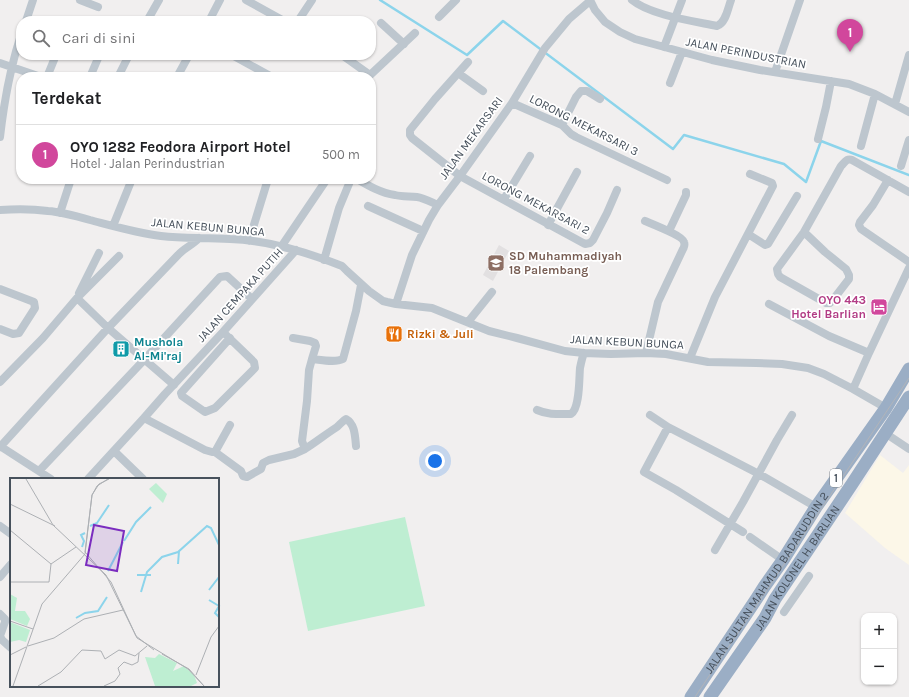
<!DOCTYPE html>
<html lang="id">
<head>
<meta charset="utf-8">
<style>
	body { margin:0; font-family:Karla,sans-serif; background:#f2f2f2; color:#202124 }
	.controls { position:absolute; right:12px; bottom:12px; display:grid; overflow:hidden; border-radius:8px; box-shadow:0 1px 3px #0004 }
	.controls button { width:36px; height:36px; display:grid; place-items:center; padding:0; border:0; border-bottom:1px solid #e0e0e0; background:#fff; color:#202124; font:20px sans-serif }
	.you { position:absolute; left:435px; top:461px; width:14px; height:14px; margin:-10px; border:3px solid #fff; border-radius:50%; background:#1a73e8; box-shadow:0 0 0 6px #1a73e833 }
	.badge { display:grid; place-items:center; width:26px; height:26px; border-radius:50%; background:#ea580c; color:#fff; font-size:13px; font-weight:700 }
	.pin { position:absolute; translate:-50% -33px; filter:drop-shadow(0 1px 2px #0008) }
	.pin::after { content:''; position:absolute; top:21px; width:14px; height:12px; background:inherit; clip-path:polygon(0 0,100% 0,50% 100%) }
	.list { margin:0; padding:0; list-style:none }
	h2 { display:flex; justify-content:space-between; align-items:center; height:52px; margin:0; padding:0 16px; font-size:17px }
	h2 small { font-size:13px; font-weight:400; color:#757577 }
	.list li { display:grid; grid-template-columns:26px 1fr auto; gap:12px; align-items:center; box-sizing:border-box; height:60px; padding:0 16px; border-top:1px solid #e0e0e0 }
	.list b { display:block; font-size:15px; white-space:nowrap }
	.list p { margin:0; font-size:13px; white-space:nowrap; color:#757577 }
	.list em { font-size:13px; font-style:normal; color:#757577 }
	.icon { flex:none; width:22px; height:22px; fill:none; stroke:currentColor; stroke-width:2; stroke-linecap:round; stroke-linejoin:round }
	.map { position:relative; flex:none; width:909px; height:697px; overflow:hidden }
	.search { position:absolute; background:#fff; box-shadow:0 1px 3px #0004; left:16px; top:16px; width:360px; height:44px; display:flex; align-items:center; gap:10px; box-sizing:border-box; padding:0 14px; border-radius:16px; color:#757577; font-size:15px }
	.panel { position:absolute; background:#fff; box-shadow:0 1px 3px #0004; left:16px; top:72px; width:360px; height:112px; border-radius:16px }
	.map>svg:first-child { display:block }
	.commercial { fill:#fcf7e8 }
	.education { fill:#e2e0e1 }
	.green { fill:#beeed2 }
	.lines { fill:none; stroke-linecap:round; stroke-linejoin:round }
	.stream { stroke:#8cd4eb; stroke-width:2.5 }
	.minor { stroke:#bdc6ce; stroke-width:8 }
	.trunk { stroke:#9baec5; stroke-width:13 }
	.tram { stroke:#b1b4b9; stroke-width:1 }
	.labels { text-anchor:middle; stroke-width:3.5; stroke-linejoin:round; paint-order:stroke }
	.shield { fill:#fff; stroke:#7e858d; stroke-width:1 }
	.shield-label { font-size:11px; font-weight:bold; fill:#47515c }
	.street-label { font-size:12px; fill:#47515c; stroke:#fff }
	.education-label { font-size:12px; font-weight:bold; fill:#785e54; stroke:#fff; text-anchor:start }
	.hotel-label { font-size:12px; font-weight:bold; fill:#b23c85; stroke:#fff; text-anchor:end }
	.food-label { font-size:12px; font-weight:bold; fill:#c56008; stroke:#fff; text-anchor:start }
	.culture-label { font-size:12px; font-weight:bold; fill:#0d838f; stroke:#fff; text-anchor:start }
	.inset-river { fill:none; stroke:#8cd4eb; stroke-width:2 }
	.inset-road { fill:none; stroke:#adb0b4; stroke-width:1 }
	.view { fill:#7b2cbf; fill-opacity:0.15; stroke:#7b2cbf; stroke-width:2 }
	.inset-edge { fill:none; stroke:#47515c; stroke-width:2 }
</style>
</head>
<body>
<div class="map">
<svg width="909" height="697" viewBox="0 0 909 697">
	<rect width="100%" height="100%" fill="#f1efef"/>
	<path class="commercial" d="M880,455L903,473L909,465V565L885,548L845,513Z"/>
	<path class="education" d="M499,245L509,251L493,281L483,275Z"/>
	<path class="green" d="M405,517L425,606L308,631L289,542Z"/>
	<g class="lines">
		<path class="stream" d="M380,0L467,55L503,21L673,149L684,135L784,164L806,182L821,141L909,175"/>
		<path class="minor" d="M80,0L98,7
			M246,0L284,21
			M590,0L595,10L605,22L620,32L635,39L712,60L760,70L849,84L875,94L909,112
			M632,0C650,15 693,21 717,26C726,23 728,8 731,0
			M439,17L456,0
			M26,21L33,0
			M147,21L159,0
			M209,21L220,0
			M298,21L312,0
			M381,23L404,44
			M664,47L682,0
			M232,55L272,77
			M342,55L370,75
			M468,62L435,99L410,130V135L412,138L460,176L585,244L590,243L593,240L607,213L617,190
			M0,63L41,77
			M775,72L800,0
			M458,73L483,91
			M47,77L56,55
			M90,77L99,56
			M118,77L129,55
			M177,77L189,55
			M368,77L415,33
			M670,83L682,52
			M512,103L562,125L571,134L576,137L667,180
			M895,104L909,55
			M562,125L576,97L581,91H587L600,99
			M0,137C4,102 10,68 21,35
			M818,139L826,107L831,81
			M861,146L875,94
			M901,166L909,140
			M357,179C369,186 381,193 395,195C402,197 410,196 417,197C424,198 431,202 438,205
			M888,180L873,205L860,222L859,225L861,229L909,262
			M504,199L530,156
			M368,206L423,231
			M0,210C16,209 33,209 48,211C62,212 76,216 90,220C113,226 137,233 161,236C184,239 207,237 230,239C266,240 309,253 342,266L347,271L369,291L383,301L387,302L396,304L432,308L489,331L517,338L565,351L584,353L611,354L646,353L666,354L708,362L756,363L782,364L808,368L824,374L853,389L886,408
			M60,213L71,179
			M645,221C652,224 683,236 684,242C685,244 684,248 683,249L658,302L646,353
			M548,225L577,172
			M113,226L132,179
			M669,231L686,195V192
			M804,232L825,252L846,269L849,275V279L832,301L830,303H826L780,277L778,274L777,269L804,232L841,166C845,162 847,158 852,160L909,192
			M748,234L765,245L768,244L797,196
			M249,241L268,179
			M281,247L327,179
			M324,260L339,208L351,179
			M0,289L34,302L35,308L19,333L13,334L0,329
			M79,293L99,253
			M77,298L119,256
			M396,304L412,255L429,220L438,205L460,176L512,103L545,48L569,19L590,1
			M769,304L829,336L869,353L853,389
			M468,322L492,292
			M223,332L254,362L255,368L215,408L205,412L182,396L181,393L230,338
			M293,338L310,341L315,343L316,346L312,359
			M869,353L909,268
			M690,358L715,297L773,186L772,183L750,174
			M0,382L43,338L77,298L108,328L174,385
			M537,410C548,415 559,414 571,414C580,408 579,379 580,368C581,363 582,358 584,353
			M650,415L668,427L759,474L816,507
			M144,418L205,450L212,452H215L230,425
			M668,427L644,472L676,490L743,532
			M885,433L909,449
			M0,446L51,479
			M356,446C355,436 355,424 346,419C343,421 340,424 337,427C326,434 316,442 305,449L302,441L307,401L309,370L312,359C322,360 335,363 343,359L356,311L361,285
			M0,447L108,328L178,255C184,248 193,245 199,238
			M114,451L143,479
			M215,452L241,471L243,476L247,477L261,469L263,463L269,460L294,454L305,449
			M39,471L144,360L220,277L227,276L252,299
			M88,479L144,418L165,394L223,332L296,250
			M0,526L11,534
			M750,537L783,560
			M715,550L743,502L777,440L792,415
			M0,577L11,564
			M784,612L809,576
			M0,614L5,619V622L0,636L2,640L11,648"/>
		<g class="trunk">
			<path id="s1" d="M691,697L757,598L764,587L783,560L816,507L886,408L909,369"/>
			<path id="s2" d="M710,697L765,618L775,599L852,484L909,397"/>
		</g>
		<path class="tram" d="M695,697L909,378"/>
	</g>
	<defs>
		<g id="school-square" transform="scale(0.9)"><rect x="-9" y="-9" width="18" height="18" rx="4" fill="#8d6e63" stroke="#fff"/><path d="M0-5L7-2L0 1L-7-2ZM-4 1L0 2.5L4 1V4Q0 6-4 4Z" fill="#fff"/></g>
		<g id="hotel-square" transform="scale(0.9)"><rect x="-9" y="-9" width="18" height="18" rx="4" fill="#d1479c" stroke="#fff"/><path d="M-6-4.5h1.5V1H6V5H4.5V3h-9V5H-6ZM-4 0a1.8 1.8 0 1 1 3.6 0ZM.5 0V-2.5h3Q6-2.5 6 0Z" fill="#fff"/></g>
		<g id="restaurant-square" transform="scale(0.9)"><rect x="-9" y="-9" width="18" height="18" rx="4" fill="#e8710a" stroke="#fff"/><path d="M-5-6h1v4h1v-4h1v4h1v-4h1v5L-1.5 .5V6h-2V.5L-5-1ZM5-6V6H3V1.5H1.5Q1.5-4 5-6Z" fill="#fff"/></g>
		<g id="building-square" transform="scale(0.9)"><rect x="-9" y="-9" width="18" height="18" rx="4" fill="#0f9aa8" stroke="#fff"/><path d="M-4-6H4V6H1V3H-1V6H-4ZM-2.5-4.3h1.7v1.8h-1.7ZM.8-4.3h1.7v1.8H.8ZM-2.5-1h1.7V.8h-1.7ZM.8-1h1.7V.8H.8Z" fill="#fff"/></g>
	</defs>
	<g fill-rule="evenodd">
		<use href="#school-square" x="496" y="263"/>
		<use href="#hotel-square" x="879" y="307"/>
		<use href="#restaurant-square" x="394" y="334"/>
		<use href="#building-square" x="121" y="349"/>
	</g>
	<g class="labels">
		<rect class="shield" x="830" y="469" width="12" height="18" rx="3"/>
		<g class="shield-label">
			<text x="836" y="482">1</text>
		</g>
		<g class="street-label">
			<text transform="translate(746 53) rotate(11)" y="4">JALAN PERINDUSTRIAN</text>
			<text transform="translate(584 125) rotate(27)" y="4">LORONG MEKARSARI 3</text>
			<text transform="translate(471 138) rotate(-54)" y="4">JALAN MEKARSARI</text>
			<text transform="translate(536 203) rotate(28)" y="4">LORONG MEKARSARI 2</text>
			<text transform="translate(208 227) rotate(5)" y="4">JALAN KEBUN BUNGA</text>
			<text transform="translate(240 295) rotate(-48)" y="4">JALAN CEMPAKA PUTIH</text>
			<text transform="translate(627 342) rotate(3)" y="4">JALAN KEBUN BUNGA</text>
			<text dy="4" stroke="none"><textPath href="#s2" startOffset="156">JALAN KOLONEL H. BARLIAN</textPath></text>
			<text dy="4" stroke="none"><textPath href="#s1" startOffset="137">JALAN SULTAN MAHMUD BADARUDDIN 2</textPath></text>
		</g>
		<g class="education-label">
			<text x="509" y="260">SD Muhammadiyah<tspan x="509" dy="14">18 Palembang</tspan></text>
		</g>
		<g class="hotel-label">
			<text x="866" y="304">OYO 443<tspan x="866" dy="14">Hotel Barlian</tspan></text>
		</g>
		<g class="food-label">
			<text x="407" y="338">Rizki &amp; Juli</text>
		</g>
		<g class="culture-label">
			<text x="134" y="346">Mushola<tspan x="134" dy="14">Al-Mi'raj</tspan></text>
		</g>
	</g>
	<g transform="translate(10 478)">
		<rect width="209" height="209" fill="#f1efef"/>
		<path d="M146,5L157,16L153,25L139,11ZM0,116L7,120L5,133H15L20,141L17,148L0,141ZM0,144L20,152L16,164L9,162L0,164ZM149,176L167,185L163,193L174,188L184,197L187,205L181,208H145L135,179L145,180Z" fill="#beeed2"/>
		<path class="inset-river" d="M80,48L87,45L99,27M114,63L126,44L141,29M72,69L74,63L71,57L75,55M168,86L169,73M98,93L113,64M127,97H141M199,112L209,99M131,114L137,94L152,79L168,74L197,48L201,50L209,67M199,122L209,128L205,135L209,139M66,140L75,135L88,133L97,119"/>
		<path class="inset-road" d="M16,1L43,47M98,1L87,8L82,17L75,74L101,104L126,158L144,172M0,26L45,48M43,47L96,97L127,160L178,191L194,208M0,52L41,86M41,86L66,69M0,104H39L41,86M0,143L23,151M18,168L44,160L74,141L113,132M152,176L179,191L194,208M0,177L16,169M186,197L201,159L209,148M3,208L32,126L75,76L82,17L89,6L99,1M28,208L51,194L72,172L91,173L95,181L109,172L125,178L137,168M94,208L105,203L110,196L108,190L114,184L122,187L128,184L129,175"/>
		<path class="view" d="M84,47L114,53L107,93L76,87Z"/>
		<rect width="209" height="209" class="inset-edge"/>
	</g>
</svg>
<div class="controls">
<button>+</button>
<button>−</button>
</div>
<div class="you"></div>
<div class="pin badge" style="left:850px;top:52px;background:#d1479c">1</div>
<div class="search"><svg class="icon" aria-label="search" viewBox="0 0 24 24"><circle cx="10" cy="10" r="6"/><path d="M15 15l6 6"/></svg>Cari di sini</div>
<section class="panel">
<h2>Terdekat<small></small></h2>
<ul class="list">
<li><span class="badge" style="background:#d1479c">1</span><div><b>OYO 1282 Feodora Airport Hotel</b><p>Hotel · Jalan Perindustrian</p></div><em>500 m</em></li>
</ul>
</section>
</div>
</body>
</html>
